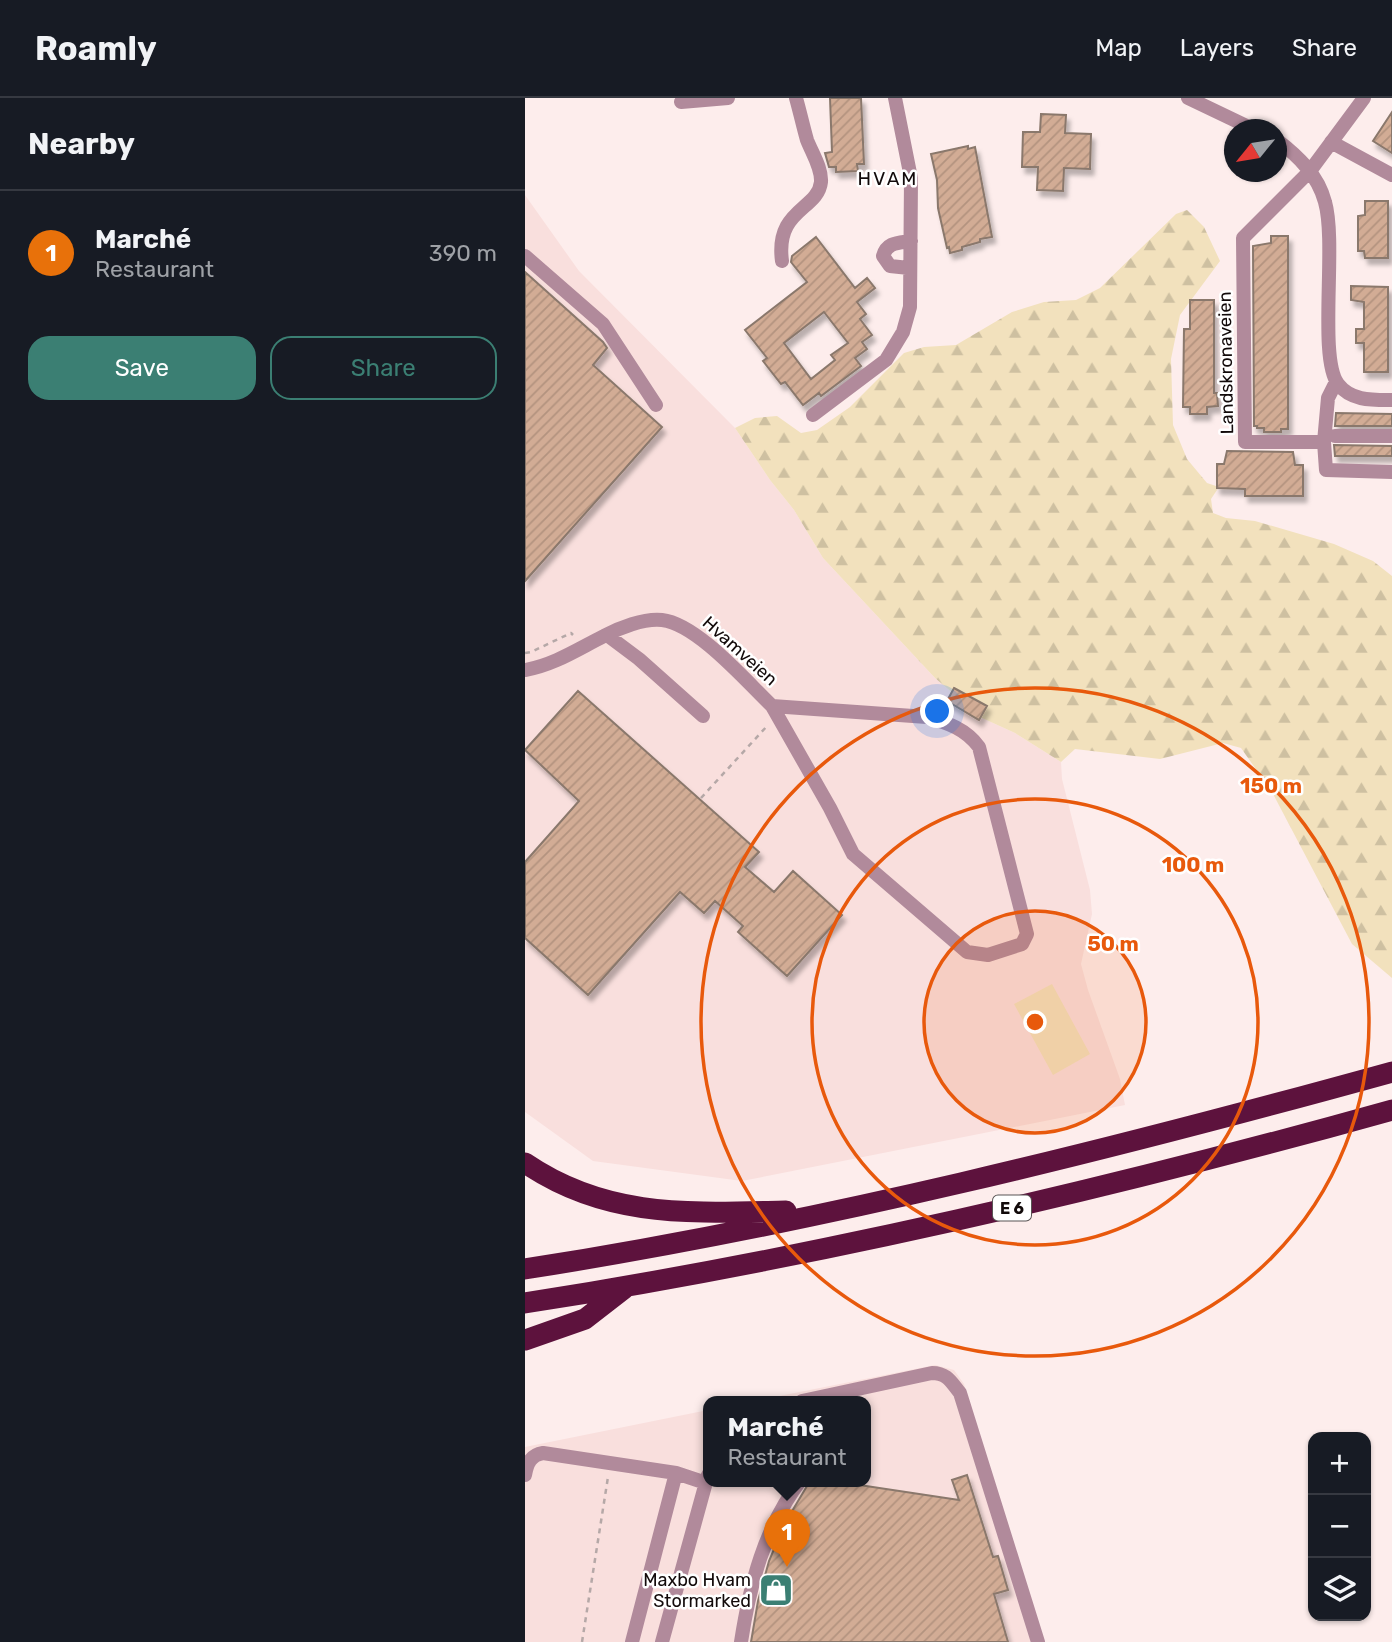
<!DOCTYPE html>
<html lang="en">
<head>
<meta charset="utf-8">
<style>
	body { margin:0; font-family:Rubik,sans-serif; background:#242831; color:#f1f3f6 }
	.controls { position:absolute; right:21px; bottom:21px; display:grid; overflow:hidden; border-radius:14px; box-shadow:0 2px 5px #0004 }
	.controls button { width:63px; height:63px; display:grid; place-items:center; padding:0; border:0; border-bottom:2px solid #363941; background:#171b24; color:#f1f3f6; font:35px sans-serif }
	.compass { position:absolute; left:699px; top:21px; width:63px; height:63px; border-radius:50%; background:#171b24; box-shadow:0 2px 5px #0004; rotate:240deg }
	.you { position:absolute; left:413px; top:614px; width:24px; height:24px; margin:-18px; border:5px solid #fff; border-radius:50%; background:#1a73e8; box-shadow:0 0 0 10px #1a73e833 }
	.badge { display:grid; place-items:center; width:46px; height:46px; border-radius:50%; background:#3b7f73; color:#fff; font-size:23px; font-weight:700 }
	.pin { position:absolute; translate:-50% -58px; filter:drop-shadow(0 2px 4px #0008) }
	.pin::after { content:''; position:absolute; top:37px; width:24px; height:21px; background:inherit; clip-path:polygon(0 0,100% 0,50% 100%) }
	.popup { position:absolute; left:178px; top:1298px; width:168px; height:91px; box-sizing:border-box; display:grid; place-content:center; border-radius:14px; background:#171b24; filter:drop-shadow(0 2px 5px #0005); font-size:23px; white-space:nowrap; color:#9ea1a6 }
	.popup b { font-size:26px; color:#f1f3f6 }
	.popup::after { content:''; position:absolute; left:50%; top:100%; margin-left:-14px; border:14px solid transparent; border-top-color:#171b24 }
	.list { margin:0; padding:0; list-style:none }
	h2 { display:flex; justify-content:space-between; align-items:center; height:91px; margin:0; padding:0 28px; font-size:30px }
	h2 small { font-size:23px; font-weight:400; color:#9ea1a6 }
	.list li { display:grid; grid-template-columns:46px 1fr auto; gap:21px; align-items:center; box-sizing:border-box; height:126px; padding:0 28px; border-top:2px solid #363941 }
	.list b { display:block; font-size:26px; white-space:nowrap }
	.list p { margin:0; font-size:23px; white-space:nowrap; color:#9ea1a6 }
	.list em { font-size:23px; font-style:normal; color:#9ea1a6 }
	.actions { display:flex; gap:14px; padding:21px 28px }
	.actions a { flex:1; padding:16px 0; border:2px solid #3b7f73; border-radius:21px; text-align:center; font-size:24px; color:#3b7f73 }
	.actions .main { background:#3b7f73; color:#fff }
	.icon { flex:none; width:38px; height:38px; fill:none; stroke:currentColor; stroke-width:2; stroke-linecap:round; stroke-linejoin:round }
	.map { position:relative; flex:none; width:867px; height:1544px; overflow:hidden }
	header { display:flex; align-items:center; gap:42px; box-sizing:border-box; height:98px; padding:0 35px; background:#171b24; border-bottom:2px solid #363941 }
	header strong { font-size:33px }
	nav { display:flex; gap:38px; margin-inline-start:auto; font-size:24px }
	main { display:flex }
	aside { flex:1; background:#171b24 }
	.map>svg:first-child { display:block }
	.built { fill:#f9dfdd }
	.forest { fill:url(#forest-firs) }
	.park { fill:#f2e1bd }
	.building { fill:url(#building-hatch); stroke:#8a786c; stroke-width:2; fill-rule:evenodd; filter:url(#shadow) }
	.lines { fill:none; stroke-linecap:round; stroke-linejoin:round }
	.path { stroke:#b5a8a7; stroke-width:2.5; stroke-dasharray:5 5; stroke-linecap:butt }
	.minor { stroke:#b18a9b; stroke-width:14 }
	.highway { stroke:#5d123d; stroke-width:21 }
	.ring { fill:none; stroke:#e8590c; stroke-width:3.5 }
	.labels { text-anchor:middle; stroke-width:5; stroke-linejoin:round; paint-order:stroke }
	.shield { fill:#fff; stroke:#595454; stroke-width:2 }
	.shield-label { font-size:16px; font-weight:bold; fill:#120a0a }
	.street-label { font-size:18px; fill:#120a0a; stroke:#fff }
	.poi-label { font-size:18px; fill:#120a0a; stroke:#fff; text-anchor:end }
	.neighbourhood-label { font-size:19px; letter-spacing:2px; fill:#120a0a; stroke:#fff }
	.centre { fill:#e8590c; stroke:#fff; stroke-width:3.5 }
	.ring-label { font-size:21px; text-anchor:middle; font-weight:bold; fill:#e8590c; stroke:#fff; stroke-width:5; stroke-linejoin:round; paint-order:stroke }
</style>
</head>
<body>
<header>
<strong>Roamly</strong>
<nav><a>Map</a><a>Layers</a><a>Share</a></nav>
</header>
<main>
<aside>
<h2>Nearby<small></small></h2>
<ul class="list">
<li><span class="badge" style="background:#e8710a">1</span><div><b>Marché</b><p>Restaurant</p></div><em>390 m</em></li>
</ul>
<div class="actions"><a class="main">Save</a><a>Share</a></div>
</aside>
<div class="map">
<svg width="867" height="1544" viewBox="0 0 867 1544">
	<defs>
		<pattern id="forest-firs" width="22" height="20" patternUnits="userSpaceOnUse" patternTransform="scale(1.75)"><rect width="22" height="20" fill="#f2e1bd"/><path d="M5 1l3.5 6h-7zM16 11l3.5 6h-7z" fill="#cec0a1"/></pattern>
		<pattern id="building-hatch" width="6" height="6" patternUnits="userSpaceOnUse" patternTransform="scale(1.75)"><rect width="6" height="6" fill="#d2ac95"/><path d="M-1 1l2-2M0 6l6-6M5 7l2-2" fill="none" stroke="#b3937f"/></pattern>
		<filter id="shadow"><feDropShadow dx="3.5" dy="6" stdDeviation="2" flood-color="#0004"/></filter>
	</defs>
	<rect width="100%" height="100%" fill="#fdedec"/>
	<path class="built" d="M0,97L54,173L210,330L245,382L269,412L298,460L410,580L457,620L490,635L536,664L537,681L565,792L567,816L556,866L563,892L595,981L600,1007L217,1083L68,1063L0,1014Z
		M410,1267L429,1272L439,1286L515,1544H0V1349L183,1312V1383H341V1303H230Z"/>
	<path class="forest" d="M662,112L679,129L695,163L655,217L646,261L648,327L662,361L682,385L694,389L686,401L688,415L701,420L730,423L809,446L848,463L867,478V880L827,846L747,694L716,650L698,645L635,661L550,651L536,664L490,635L457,620L410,580L298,460L269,412L245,382L210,330L230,320L252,318L276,335L292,332L325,309L379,255L399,249L431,247L487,214L519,204L551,202L575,190L651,116Z"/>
	<path class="park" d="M527,886L565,956L528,977L489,906Z"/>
	<path class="building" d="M305,0H336L339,66H332L333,73L311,74V69H304L300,55L307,54Z
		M867,14V55L848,43Z
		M516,16L541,17L540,35L566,36L565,71L539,70L538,93L512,92L513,69H497L498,34H515Z
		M443,48V51L450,49L467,139L455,141V144L437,149V152L425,155L424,149L422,150L413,110L412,82L406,56Z
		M840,103H863V160H840L839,153H833V118L840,117Z
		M746,138H763V331H756V334H739V330H732V328H729L728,148L746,145Z
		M291,139L330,190L342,180L350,190L332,204L341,216L335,221L347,237L337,244L342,251L330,260L336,268L296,298L294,295L278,307L260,284L256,286L238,263L242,260L220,232L282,184L266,164L267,158ZM299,214L323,245L306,257L310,262L286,281L259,245Z
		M0,174L78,244L82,250L68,267L137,329L0,483Z
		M826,188L863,189V274H839V245H831V231H839V204L826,202Z
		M665,202H689V295H692L693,308L682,309V316H665V309H658L659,231H665Z
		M811,315L867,316V328H810Z
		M809,347L867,348V358H810Z
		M702,353L768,354L770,367H778V398H720V391L692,390V366H699Z
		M429,590L462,608L454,622L422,603Z
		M53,593L234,754L220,769L249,794L268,773L317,817L262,878L213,834L218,828L190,803L179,815L155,794L63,897L0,840V764L54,703L0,652Z
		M442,1377L468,1459L473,1458L483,1492L469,1496L483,1544H226L233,1503L244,1463L260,1425L285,1383H308L434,1402L427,1382Z"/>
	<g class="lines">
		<path class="path" d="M0,555L6,554L46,535L48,537
			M176,700L243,627
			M57,1544L83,1379"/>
		<path class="minor" d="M663,0L730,32
			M156,4L203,0
			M752,42C773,58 793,77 800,104C812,146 793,260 813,286C826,303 847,302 867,302
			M806,44L867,77
			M0,158L78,226L131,307
			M257,163C250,111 293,112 296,84C297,70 287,55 282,42C278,28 275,14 271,0
			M384,170L365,168L358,158C362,144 373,145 386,143
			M811,284L803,300L799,344H720L718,140L785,73L839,0
			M288,317L361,262L378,234L385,209L386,80L370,0
			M810,338H867
			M799,344L801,372L867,374
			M82,537L114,561L178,618
			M0,572C29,567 53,551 79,538C94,530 119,520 137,522C172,526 221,583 247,608
			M247,608L402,619C423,625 441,631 454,649L502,836L497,846L463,857L442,854L328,756L305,710Z
			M277,1303L407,1275C422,1275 426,1284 435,1295L513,1544
			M0,1377C2,1365 6,1357 18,1355L151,1375L181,1385
			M107,1544L151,1375
			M137,1544L183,1377
			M216,1544C225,1486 239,1431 275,1383"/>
		<path class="highway" d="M0,1065C82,1121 166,1115 261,1113
			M0,1171C293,1125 581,1053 867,974
			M0,1205C293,1159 581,1092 867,1012
			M0,1242L60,1221L100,1190"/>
	</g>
	<circle cx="510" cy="924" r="111" fill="#e8590c" fill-opacity=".12"/>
	<g class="ring">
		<circle cx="510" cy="924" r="111"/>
		<circle cx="510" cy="924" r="223"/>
		<circle cx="510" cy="924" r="334"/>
	</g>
	<defs>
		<g id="shop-square" transform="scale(1.75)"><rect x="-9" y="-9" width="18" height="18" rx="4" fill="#3b7f73" stroke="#fff"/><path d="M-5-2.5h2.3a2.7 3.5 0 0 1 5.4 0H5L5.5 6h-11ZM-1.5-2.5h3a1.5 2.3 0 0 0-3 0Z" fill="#fff"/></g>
	</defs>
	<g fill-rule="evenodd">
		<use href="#shop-square" x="251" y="1492"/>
	</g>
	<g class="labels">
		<rect class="shield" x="468" y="1097.5" width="38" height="25" rx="5"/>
		<g class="shield-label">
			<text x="487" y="1116">E 6</text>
		</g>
		<g class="street-label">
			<text transform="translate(701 265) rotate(-91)" y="6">Landskronaveien</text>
			<text transform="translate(215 553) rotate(42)" y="6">Hvamveien</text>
		</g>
		<g class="poi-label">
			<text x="226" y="1488">Maxbo Hvam<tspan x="226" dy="21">Stormarked</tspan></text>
		</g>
		<g class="neighbourhood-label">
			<text x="363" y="87">HVAM</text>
		</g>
	</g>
	<circle cx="510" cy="924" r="10" class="centre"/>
	<g class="ring-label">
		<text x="746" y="695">150 m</text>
		<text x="668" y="774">100 m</text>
		<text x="588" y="853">50 m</text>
	</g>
</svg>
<div class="controls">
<button>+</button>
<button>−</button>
<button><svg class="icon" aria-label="layers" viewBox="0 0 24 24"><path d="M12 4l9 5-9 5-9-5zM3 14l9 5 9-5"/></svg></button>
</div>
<svg class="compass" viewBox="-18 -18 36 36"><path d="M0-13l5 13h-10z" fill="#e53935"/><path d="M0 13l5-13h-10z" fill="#9ea1a6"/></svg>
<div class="you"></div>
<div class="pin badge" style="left:262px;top:1469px;background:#e8710a">1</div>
<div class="popup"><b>Marché</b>Restaurant</div>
</div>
</main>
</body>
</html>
